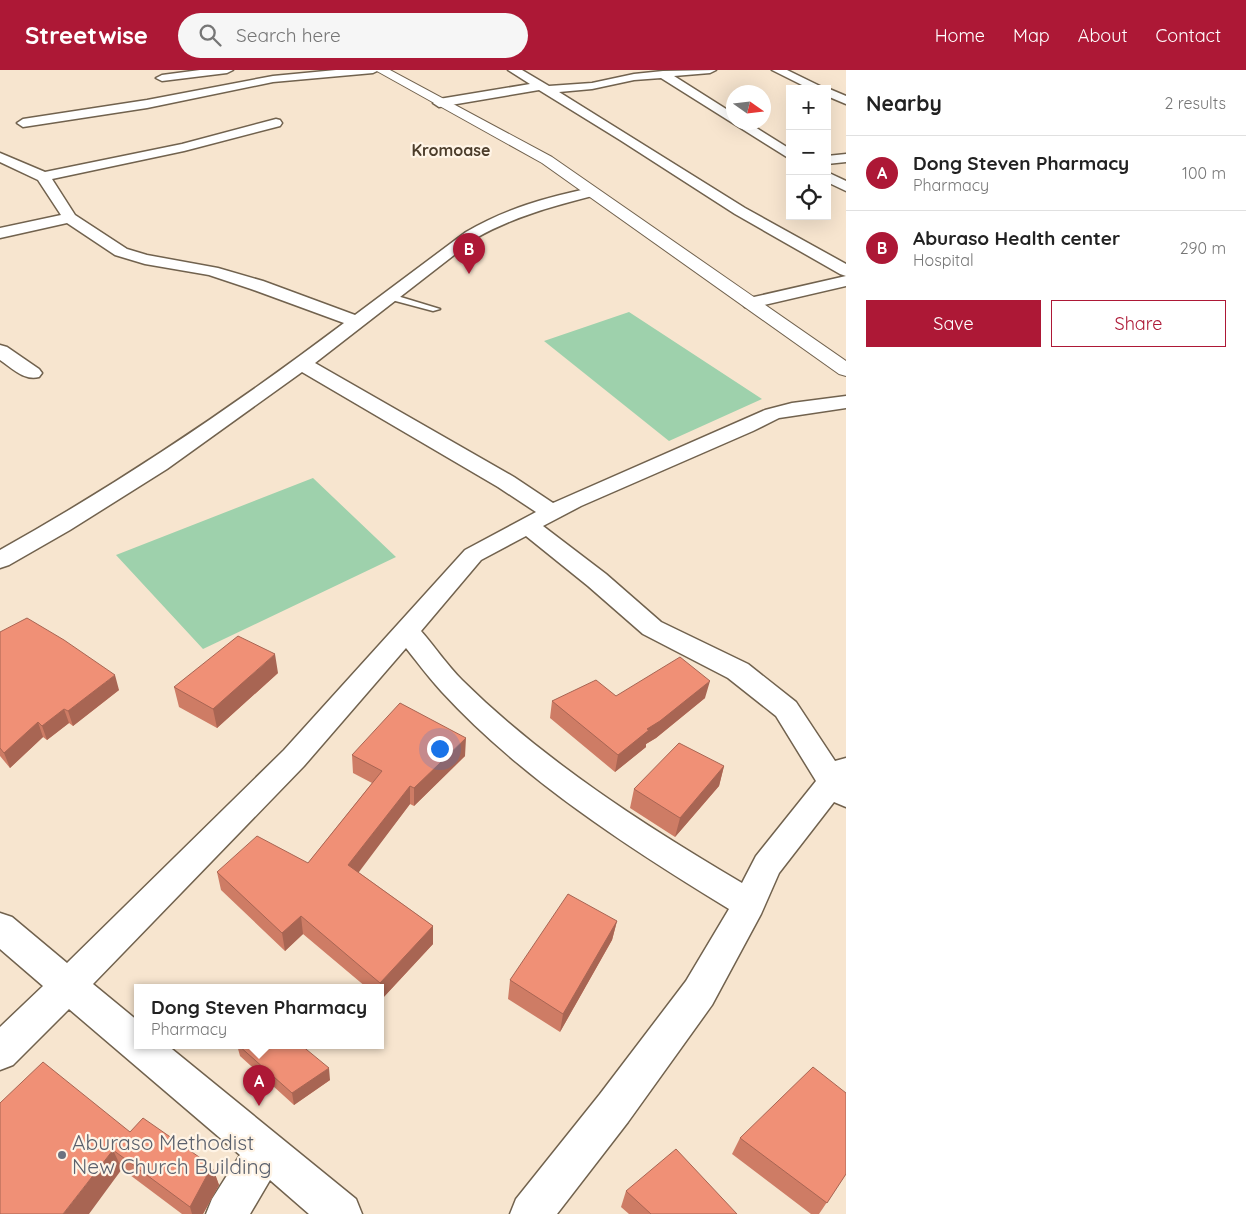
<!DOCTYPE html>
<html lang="en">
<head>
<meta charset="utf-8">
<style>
	body { margin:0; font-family:Quicksand,sans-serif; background:#f6f6f6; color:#222 }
	.controls { position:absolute; right:15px; top:15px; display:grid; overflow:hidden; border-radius:0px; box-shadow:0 5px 20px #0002 }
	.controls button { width:45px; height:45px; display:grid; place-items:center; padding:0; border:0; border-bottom:1px solid #e0e0e0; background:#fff; color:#222; font:25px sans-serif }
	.compass { position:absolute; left:726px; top:15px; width:45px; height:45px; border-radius:50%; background:#fff; box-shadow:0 5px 20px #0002; rotate:104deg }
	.you { position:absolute; left:439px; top:678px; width:18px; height:18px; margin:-12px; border:4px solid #fff; border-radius:50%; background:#1a73e8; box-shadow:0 0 0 8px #1a73e833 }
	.badge { display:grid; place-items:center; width:32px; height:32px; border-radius:50%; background:#ad1836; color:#fff; font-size:16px; font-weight:700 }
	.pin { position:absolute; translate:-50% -41px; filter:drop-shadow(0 1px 2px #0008) }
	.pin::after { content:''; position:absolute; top:26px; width:18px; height:15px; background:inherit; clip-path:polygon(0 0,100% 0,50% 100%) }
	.popup { position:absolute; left:134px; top:914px; width:250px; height:65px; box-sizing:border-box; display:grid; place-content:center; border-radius:0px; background:#fff; filter:drop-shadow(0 1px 4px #0005); font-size:16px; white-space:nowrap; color:#767676 }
	.popup b { font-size:19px; color:#222 }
	.popup::after { content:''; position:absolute; left:50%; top:100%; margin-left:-10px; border:10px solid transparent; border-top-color:#fff }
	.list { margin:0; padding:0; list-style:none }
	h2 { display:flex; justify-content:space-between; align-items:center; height:65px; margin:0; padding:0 20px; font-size:21px }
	h2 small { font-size:16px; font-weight:400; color:#767676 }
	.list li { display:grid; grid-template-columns:32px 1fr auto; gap:15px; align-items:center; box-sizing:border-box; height:75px; padding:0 20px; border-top:1px solid #e0e0e0 }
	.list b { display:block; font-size:19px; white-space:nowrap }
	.list p { margin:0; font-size:16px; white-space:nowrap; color:#767676 }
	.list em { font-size:16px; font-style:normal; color:#767676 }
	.actions { display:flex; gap:10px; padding:15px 20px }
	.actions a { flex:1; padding:11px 0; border:1px solid #ad1836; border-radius:0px; text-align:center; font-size:18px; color:#ad1836 }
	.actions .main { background:#ad1836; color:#fff }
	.icon { flex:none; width:28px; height:28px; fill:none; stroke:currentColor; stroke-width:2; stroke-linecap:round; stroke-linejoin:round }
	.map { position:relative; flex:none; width:846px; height:1144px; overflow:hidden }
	header { display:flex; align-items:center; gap:30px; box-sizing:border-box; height:70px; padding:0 25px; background:#ad1836; color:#fff }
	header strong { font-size:24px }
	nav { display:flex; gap:28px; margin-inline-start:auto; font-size:18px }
	.search { width:350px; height:45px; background:#f6f6f6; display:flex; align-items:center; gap:12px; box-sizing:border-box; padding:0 18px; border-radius:28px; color:#767676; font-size:19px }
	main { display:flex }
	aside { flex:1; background:#fff }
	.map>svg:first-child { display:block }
	.green { fill:#9ed1ac }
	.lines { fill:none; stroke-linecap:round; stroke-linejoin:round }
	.service-casing { stroke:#71624e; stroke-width:3 }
	.minor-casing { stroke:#71624e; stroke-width:3 }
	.tertiary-casing { stroke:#71624e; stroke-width:2 }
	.service { fill:#fff; fill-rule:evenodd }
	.minor { fill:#fff; fill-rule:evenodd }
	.tertiary { fill:#fff; fill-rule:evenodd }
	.wall { fill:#ce7c65 }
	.shaded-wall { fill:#a86553 }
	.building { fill:#f09076; stroke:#a86553 }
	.worship-dot { fill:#6b7280; stroke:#fff4e6; stroke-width:2 }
	.labels { text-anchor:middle; stroke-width:4.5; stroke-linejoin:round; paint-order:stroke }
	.far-quarter-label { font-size:16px; font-weight:bold; fill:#4c3d2b; stroke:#fff4e6 }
	.near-worship-label { font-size:21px; fill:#5b616d; stroke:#fff4e6; text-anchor:start }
</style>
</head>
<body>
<header>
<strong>Streetwise</strong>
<div class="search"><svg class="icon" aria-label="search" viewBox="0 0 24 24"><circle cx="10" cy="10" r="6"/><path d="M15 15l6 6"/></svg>Search here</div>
<nav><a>Home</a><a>Map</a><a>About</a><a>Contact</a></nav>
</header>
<main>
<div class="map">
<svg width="846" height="1144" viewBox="0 0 846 1144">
	<rect width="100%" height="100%" fill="#f7e5cf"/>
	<path class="green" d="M629,242L762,329L669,371L544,271Z
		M313,408L396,487L203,579L116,485Z"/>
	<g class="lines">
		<g class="service-casing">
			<path id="service" d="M388,225H394L440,239L433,241L388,229Z"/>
		</g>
		<g class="minor-casing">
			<path id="minor" d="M200,0H233L227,3L162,11L156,8L162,5Z
				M336,0H379L373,3L273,12L147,38L23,57L17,53L23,49L147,30L273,6Z
				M508,0H522L549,16L592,13L634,4L663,1L716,0L710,3L674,6L734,44V52H747L790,79V89L661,8L634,10L592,19L559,22L745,138L846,194V206L840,204L735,144L620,70L539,20L439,37L433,33L439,29L530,14Z
				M772,0H787L826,19H810Z
				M827,18L846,26V34L827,26Z
				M276,49L280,50L282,53L280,56L184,81L52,109L75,145L127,179L147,185L218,198L263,211L355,245L466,162C505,139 547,127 591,118L596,119L598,122L596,125C554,136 515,146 476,168L315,293L514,407L553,433L765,340L792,333L846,326V338L779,348L753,361L581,436L543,456L606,504L661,552L748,594L796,632L835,691L846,688V737L834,732L779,803L761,844L712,935L628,1052L557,1144H510L516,1129L600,1024L686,911L729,839C629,778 521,708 442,622C429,608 418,593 406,578L304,696L93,914L138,951V975H167L356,1129L362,1144H309L270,1110L250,1144H206L212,1129L240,1085L69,939L13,995L0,1000V957L43,916L0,879V843L12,847L67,893L284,680L465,480L536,442L498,417L302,302L167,399L70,460L9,495L0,498V480C120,413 234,336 344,253L251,219L209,205L145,194L115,185L67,153L0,168V158L61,145L38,110L0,92V83L45,102L182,74ZM526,466L588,516L643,564L728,608L776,646L816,711L756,786L742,813C644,755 544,691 462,610C447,595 435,577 421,561L481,490Z
				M846,84V92L827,94V86Z
				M827,102L846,111V121L827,112Z
				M846,206V216L751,238L745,237L742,233L745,229Z
				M0,275L7,277L39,299L42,303L39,307C24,311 12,298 0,290Z"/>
		</g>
		<g class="tertiary-casing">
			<path id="tertiary" d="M375,0H390L552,87L846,291V306L839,304L542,93Z"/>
		</g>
		<use href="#service" class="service"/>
		<use href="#minor" class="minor"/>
		<use href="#tertiary" class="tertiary"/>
	</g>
	<path class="wall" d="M0,562L119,620L73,656L69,653L47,670L43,667L10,698L0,686Z
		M278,603L217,658L179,637L174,617Z
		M616,626L705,628L656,668L646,674V677L615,702L550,648L552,631Z
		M352,685L465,686L414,736L410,734L358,802L433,856V874L381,930L380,929V917H366L303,864L285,881L221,820L217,802L308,793L372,713L353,703Z
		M724,696L719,716L675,767L630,738L634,719Z
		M617,851L612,870L560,962L508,929L510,910Z
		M237,975H301L330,1010L294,1035L240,986Z
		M130,1062L212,1096L219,1115L203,1144H182L122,1099L0,1144Z
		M740,1068L846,1104L819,1144H811L732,1084Z
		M626,1121L737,1144H629L621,1137Z"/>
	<path class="shaded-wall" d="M275,584L278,603L217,658L213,639Z
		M115,605L119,620L73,656L68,641Z
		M710,611L705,628L656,668L646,674V677L615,702L618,685L647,659Z
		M64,639L69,653L47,670L42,656Z
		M38,652L43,667L10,698L4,683Z
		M466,668L465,686L414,736V718Z
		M724,696L719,716L675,767L680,748Z
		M410,716V734L350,814L348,795Z
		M301,846L303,864L285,881L282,863Z
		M617,851L612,870L560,962L563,944Z
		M433,856V874L381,930L380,913Z
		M329,998L330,1010L294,1035L292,1023Z
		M113,1080L122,1099L89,1144H63Z
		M212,1096L219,1115L203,1144H192L190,1137Z"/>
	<path class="building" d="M27,548L64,570L115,605L68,641L64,639L42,656L38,652L4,683L0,678V562Z
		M238,566L275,584L213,639L174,617Z
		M680,587L710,611L660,651L647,659L649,660L618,685L552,631L596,610L616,626Z
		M400,633L466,668L414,718L410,716L348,795L433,856L380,913L301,846L282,863L217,802L257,766L308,793L382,701L352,685Z
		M679,673L724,696L680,748L634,719Z
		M568,824L617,851L563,944L510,910Z
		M238,975H301L329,998L292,1023Z
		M43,992L130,1062L143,1048L212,1096L190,1137L113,1080L63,1144H0V1033Z
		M813,997L846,1023V1104L827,1133L740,1068Z
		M676,1079L737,1144H651L626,1121Z"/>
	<circle class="worship-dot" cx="62" cy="1085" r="5"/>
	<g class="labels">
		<g class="far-quarter-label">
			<text x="451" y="86">Kromoase</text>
		</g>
		<g class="near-worship-label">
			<text x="72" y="1080">Aburaso Methodist<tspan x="72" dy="24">New Church Building</tspan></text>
		</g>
	</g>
</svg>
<div class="controls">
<button>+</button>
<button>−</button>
<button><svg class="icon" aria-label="locate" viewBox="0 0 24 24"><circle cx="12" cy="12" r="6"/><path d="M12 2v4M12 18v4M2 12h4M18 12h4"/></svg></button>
</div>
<svg class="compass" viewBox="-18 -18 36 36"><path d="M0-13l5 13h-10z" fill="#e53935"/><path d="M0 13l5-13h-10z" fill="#767676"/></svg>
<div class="you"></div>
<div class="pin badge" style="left:259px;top:1036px">A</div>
<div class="popup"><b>Dong Steven Pharmacy</b>Pharmacy</div>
<div class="pin badge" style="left:469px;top:204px">B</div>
</div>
<aside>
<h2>Nearby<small>2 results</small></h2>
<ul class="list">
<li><span class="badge">A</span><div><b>Dong Steven Pharmacy</b><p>Pharmacy</p></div><em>100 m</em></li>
<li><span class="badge">B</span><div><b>Aburaso Health center</b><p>Hospital</p></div><em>290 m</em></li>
</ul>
<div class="actions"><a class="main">Save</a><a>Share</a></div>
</aside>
</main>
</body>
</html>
